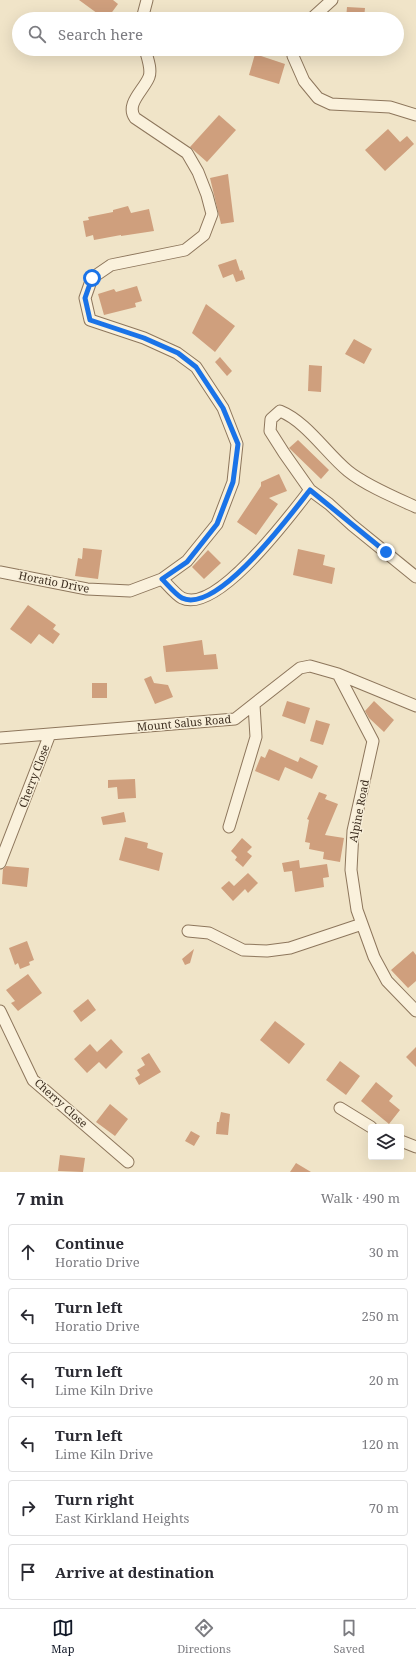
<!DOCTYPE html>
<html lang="en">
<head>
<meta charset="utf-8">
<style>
	body { margin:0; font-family:"Noto Serif",serif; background:#f2f2f3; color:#2b2b33 }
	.controls { position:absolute; right:12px; bottom:12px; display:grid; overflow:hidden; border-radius:4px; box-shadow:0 4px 16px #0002 }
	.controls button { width:36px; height:36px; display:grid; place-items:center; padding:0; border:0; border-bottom:1px solid #e1e1e2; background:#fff; color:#2b2b33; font:20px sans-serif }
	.stop { position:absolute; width:12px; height:12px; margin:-9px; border:3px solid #1a73e8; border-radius:50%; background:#fff }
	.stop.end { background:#1a73e8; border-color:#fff; box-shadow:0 1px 4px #0008 }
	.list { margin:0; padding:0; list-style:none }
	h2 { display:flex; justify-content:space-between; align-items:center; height:52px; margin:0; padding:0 16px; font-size:17px }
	h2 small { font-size:13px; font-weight:400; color:#7c7c81 }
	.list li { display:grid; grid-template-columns:26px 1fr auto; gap:12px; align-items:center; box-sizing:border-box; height:56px; margin:0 8px 8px; padding:0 8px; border:1px solid #e1e1e2; border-radius:4px }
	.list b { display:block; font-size:15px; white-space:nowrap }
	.list p { margin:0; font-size:13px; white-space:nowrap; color:#7c7c81 }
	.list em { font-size:13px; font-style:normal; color:#7c7c81 }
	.icon { flex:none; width:22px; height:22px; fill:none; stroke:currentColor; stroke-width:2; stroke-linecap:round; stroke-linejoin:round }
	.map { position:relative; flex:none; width:416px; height:1172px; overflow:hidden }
	.search { position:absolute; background:#fff; box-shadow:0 4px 16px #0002; left:12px; right:12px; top:12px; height:44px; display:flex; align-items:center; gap:10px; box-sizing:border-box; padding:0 14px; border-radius:22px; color:#7c7c81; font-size:15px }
	.sheet { height:436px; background:#fff }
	nav { display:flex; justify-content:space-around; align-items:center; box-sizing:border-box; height:56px; border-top:1px solid #e1e1e2; background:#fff; font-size:11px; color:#7c7c81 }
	nav a { display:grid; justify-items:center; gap:2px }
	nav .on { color:#111827 }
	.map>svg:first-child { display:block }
	.building { fill:#cf9f7d }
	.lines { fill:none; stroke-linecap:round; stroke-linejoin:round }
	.street-casing { stroke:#8d765c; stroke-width:13 }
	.street { stroke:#faf1dc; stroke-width:11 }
	.route { stroke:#1a73e8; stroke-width:5 }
	.labels { text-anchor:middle; stroke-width:3; stroke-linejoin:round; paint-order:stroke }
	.street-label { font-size:11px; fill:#3d2e20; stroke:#f7eed8 }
</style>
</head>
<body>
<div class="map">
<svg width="416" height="1172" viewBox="0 0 416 1172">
	<rect width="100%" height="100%" fill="#f0e4c8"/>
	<path class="building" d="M79,0H113L118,4L107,19H105Z
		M347,7L365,8L364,19H346Z
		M255,54L285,64L279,84L249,75Z
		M219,115L236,130L207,162L190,147Z
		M388,129L400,142L407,136L414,144L385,171L365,150Z
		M228,174L234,222L221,224L210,178Z
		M128,206L131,213L149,209L154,231L121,236V235L94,240L93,235L86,237L83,221L89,220L88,217L113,212V210Z
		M236,259L240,271L242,270L245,279L236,282L233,274L223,278L218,265Z
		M137,286L142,301L135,303L136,307L104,315L98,294L114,289L116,292Z
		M206,304L235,326L215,352L192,333Z
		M354,339L372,349L364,364L345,354Z
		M220,357L232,371L227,376L215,362Z
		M309,365L322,366L321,392L308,391Z
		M298,440L329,470L321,479L289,448Z
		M279,474L287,491L269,498L278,504L256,535L237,522L261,486V482Z
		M83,548L102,550L98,579L75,576L78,558L82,559Z
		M298,549L325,555L323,565L335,568L332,584L293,575Z
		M208,550L221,563L204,579L192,567Z
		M28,605L56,625L53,629L60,634L53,644L39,634L31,644L10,629Z
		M202,640L204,655L216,654L218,669L166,672L163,646Z
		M151,676L154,683L168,685L173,697L155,704L144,679Z
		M92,683H107V698H92Z
		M287,701L310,708L305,724L282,716Z
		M374,701L394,720L384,732L369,718L365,711Z
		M316,720L330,724L323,745L310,741Z
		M269,749L298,762L300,757L318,766L312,779L285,767L279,781L255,771L261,756L265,758Z
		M135,779L136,798L118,799L117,787L108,788V780Z
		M319,792L327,795L325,799L338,804L325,835L344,838L340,862L323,859L324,852L309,849L310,843L305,842L309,820L307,819Z
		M124,812L126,822L103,825L101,817Z
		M125,837L148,843L147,848L163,853L159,871L119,860Z
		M242,838L252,847L247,852L252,856L243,867L235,860L237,857L231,851Z
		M299,860L300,868L327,864L329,877L323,878L324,887L295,892L292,871L284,872L282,863Z
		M6,866L29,868L27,887L2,884L3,869Z
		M248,873L258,883L248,893L245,889L233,901L221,888L229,881L234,886Z
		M27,941L34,960L29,962L30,965L20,969L18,963L15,965L9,948Z
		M194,949L190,963L185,965L182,959Z
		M413,951L416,955V981L408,988L391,970Z
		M28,974L42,993L18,1011L11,1003L15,1001L6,990Z
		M88,999L96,1010L81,1022L73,1011Z
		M275,1021L305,1044L289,1064L260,1040Z
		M111,1039L123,1052L106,1069L99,1062L87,1073L74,1059L90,1044L97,1052Z
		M416,1047V1067L406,1057Z
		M149,1053L161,1072L139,1085L135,1078L140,1075L137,1070L145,1065L141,1058Z
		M340,1061L360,1076L346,1095L326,1080Z
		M376,1082L393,1096L389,1101L400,1110L389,1124L361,1101Z
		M110,1104L128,1119L115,1136L96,1122Z
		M221,1112L230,1114L228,1135L216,1134L217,1122H219Z
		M191,1131L200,1136L194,1146L185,1141Z
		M60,1155L85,1158L83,1172L58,1171Z
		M296,1163L311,1172H290Z"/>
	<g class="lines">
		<g class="street-casing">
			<path id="street" d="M142,19L147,0
				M311,19L332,0
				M294,49L293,56L304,81L318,98L331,104L390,107L416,115
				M416,507C396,498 365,485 348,471C326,453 307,422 280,411L271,419L270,431L284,453L310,490L329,504L352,525L416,577
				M0,572L87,589L130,591L162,579L187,561L217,524L233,482L237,444L223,408L196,367L177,353L144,338L90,320L85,298L92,278L111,265L185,250L204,235L212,214L207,195L198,172L187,153L135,118C125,104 144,90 149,77C152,69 147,57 145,49
				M162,579C167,584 176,595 182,598C217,615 291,514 310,490
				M338,674L373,741L353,831L351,870L357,910L374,957L387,981L416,1011
				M0,738L235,719L300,668L310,666L338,674L416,706
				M229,827L256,737L254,705
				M0,863L50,734
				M188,931L209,933L243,950L267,951L290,948L362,924
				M0,1011L33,1080L128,1162
				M340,1108L371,1127
				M401,1141L416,1147"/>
		</g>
		<use href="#street" class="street"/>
	</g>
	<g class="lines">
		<path class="route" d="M92,278L85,298L90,320L144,338L178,353L196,367L223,408L238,444L233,482L217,524L187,562L162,579C167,584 176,595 182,598C217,615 291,514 310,490L386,552"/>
	</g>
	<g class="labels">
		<g class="street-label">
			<text transform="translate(54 582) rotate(11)" y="4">Horatio Drive</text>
			<text transform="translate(184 723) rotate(-5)" y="4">Mount Salus Road</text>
			<text transform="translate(34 776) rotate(-69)" y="4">Cherry Close</text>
			<text transform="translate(359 811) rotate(-79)" y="4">Alpine Road</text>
			<text transform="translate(61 1103) rotate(42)" y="4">Cherry Close</text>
		</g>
	</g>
</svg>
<div class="controls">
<button><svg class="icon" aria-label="layers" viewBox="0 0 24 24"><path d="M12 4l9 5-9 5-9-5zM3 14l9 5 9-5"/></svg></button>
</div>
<div class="stop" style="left:92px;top:278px"></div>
<div class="stop end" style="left:386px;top:552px"></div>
<div class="search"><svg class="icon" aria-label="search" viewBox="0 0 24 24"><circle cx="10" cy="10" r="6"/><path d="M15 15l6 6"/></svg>Search here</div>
</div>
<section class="sheet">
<h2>7 min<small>Walk · 490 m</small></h2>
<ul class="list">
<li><svg class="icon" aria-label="ahead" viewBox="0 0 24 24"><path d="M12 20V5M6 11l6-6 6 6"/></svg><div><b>Continue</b><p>Horatio Drive</p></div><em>30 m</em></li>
<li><svg class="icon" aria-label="left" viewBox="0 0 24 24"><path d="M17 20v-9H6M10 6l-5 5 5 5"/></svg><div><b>Turn left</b><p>Horatio Drive</p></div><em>250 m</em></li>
<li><svg class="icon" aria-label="left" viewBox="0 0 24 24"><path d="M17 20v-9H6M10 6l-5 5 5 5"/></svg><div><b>Turn left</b><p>Lime Kiln Drive</p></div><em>20 m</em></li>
<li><svg class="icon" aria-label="left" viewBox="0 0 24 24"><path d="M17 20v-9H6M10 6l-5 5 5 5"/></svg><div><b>Turn left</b><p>Lime Kiln Drive</p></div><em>120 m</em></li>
<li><svg class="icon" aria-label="right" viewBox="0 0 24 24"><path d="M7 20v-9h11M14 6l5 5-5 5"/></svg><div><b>Turn right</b><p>East Kirkland Heights</p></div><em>70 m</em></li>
<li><svg class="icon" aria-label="arrive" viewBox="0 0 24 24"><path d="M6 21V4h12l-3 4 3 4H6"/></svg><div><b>Arrive at destination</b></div></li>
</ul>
</section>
<nav>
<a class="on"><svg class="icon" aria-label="map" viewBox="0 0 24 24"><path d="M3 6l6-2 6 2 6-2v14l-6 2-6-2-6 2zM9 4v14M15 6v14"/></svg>Map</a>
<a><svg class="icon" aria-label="directions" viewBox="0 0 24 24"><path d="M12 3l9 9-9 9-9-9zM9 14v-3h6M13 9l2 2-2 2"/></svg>Directions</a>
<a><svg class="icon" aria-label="saved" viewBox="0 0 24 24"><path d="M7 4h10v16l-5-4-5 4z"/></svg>Saved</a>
</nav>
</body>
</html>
